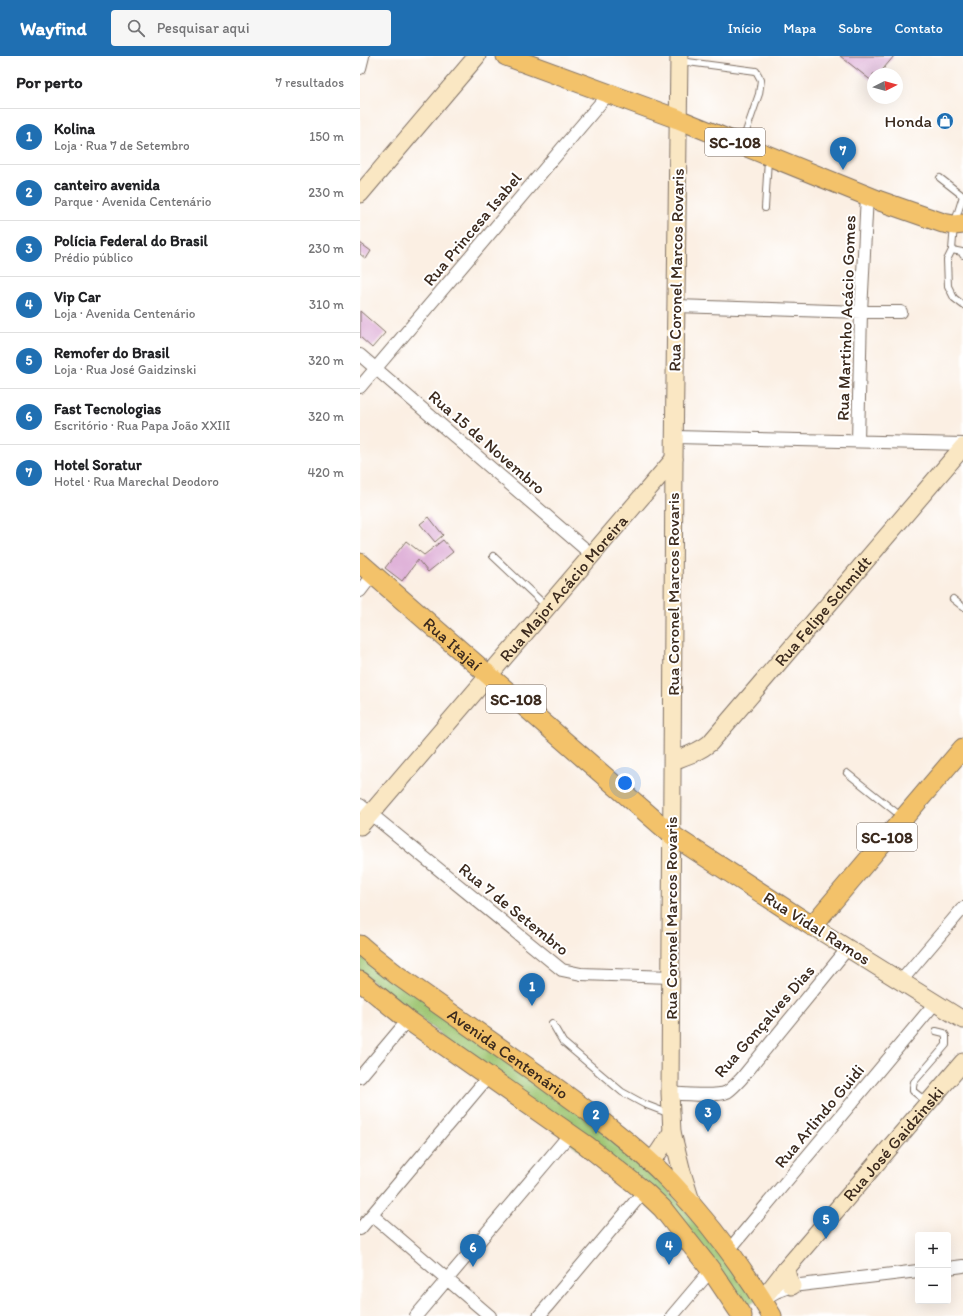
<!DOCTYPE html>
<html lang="pt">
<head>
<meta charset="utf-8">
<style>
	body { margin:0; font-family:Itim,sans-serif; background:#f6f6f6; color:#202124 }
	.controls { position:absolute; right:12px; bottom:12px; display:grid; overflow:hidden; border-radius:4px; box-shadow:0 4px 16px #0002 }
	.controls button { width:36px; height:36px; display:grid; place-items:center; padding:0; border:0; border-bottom:1px solid #e0e0e0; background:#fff; color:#202124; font:20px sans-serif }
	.compass { position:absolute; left:507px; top:12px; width:36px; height:36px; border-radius:50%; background:#fff; box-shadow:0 4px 16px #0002; rotate:84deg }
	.you { position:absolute; left:265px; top:727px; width:14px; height:14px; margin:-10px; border:3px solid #fff; border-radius:50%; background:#1a73e8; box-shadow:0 0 0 6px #1a73e833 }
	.badge { display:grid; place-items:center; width:26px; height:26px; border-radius:50%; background:#1f6fb2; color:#fff; font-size:13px; font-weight:700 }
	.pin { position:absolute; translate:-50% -33px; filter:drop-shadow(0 1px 2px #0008) }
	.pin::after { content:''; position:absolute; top:21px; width:14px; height:12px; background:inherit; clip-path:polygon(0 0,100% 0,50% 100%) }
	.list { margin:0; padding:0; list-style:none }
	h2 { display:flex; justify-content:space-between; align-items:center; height:52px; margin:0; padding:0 16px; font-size:17px }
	h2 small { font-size:13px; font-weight:400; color:#757577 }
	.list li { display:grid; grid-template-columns:26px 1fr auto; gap:12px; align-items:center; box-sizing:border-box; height:56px; padding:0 16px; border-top:1px solid #e0e0e0 }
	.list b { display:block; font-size:15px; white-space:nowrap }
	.list p { margin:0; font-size:13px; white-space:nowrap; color:#757577 }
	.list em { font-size:13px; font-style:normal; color:#757577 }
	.icon { flex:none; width:22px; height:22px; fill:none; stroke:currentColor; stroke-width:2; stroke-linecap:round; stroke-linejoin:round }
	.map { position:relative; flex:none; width:603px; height:1260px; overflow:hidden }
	header { display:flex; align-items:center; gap:24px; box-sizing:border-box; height:56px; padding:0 20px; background:#1f6fb2; color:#fff }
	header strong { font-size:19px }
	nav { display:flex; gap:22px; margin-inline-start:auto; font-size:14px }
	.search { width:280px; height:36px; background:#f6f6f6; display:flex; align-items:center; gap:10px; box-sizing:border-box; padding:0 14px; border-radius:4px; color:#757577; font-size:15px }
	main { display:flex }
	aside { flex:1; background:#fff }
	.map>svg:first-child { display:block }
	.green { fill:#9cc470; stroke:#6c7747 }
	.building { fill:#e0b3d9 }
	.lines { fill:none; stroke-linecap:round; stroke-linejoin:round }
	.lane-casing { stroke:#7e6f63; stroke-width:8 }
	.street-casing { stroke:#7e6f63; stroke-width:14 }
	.secondary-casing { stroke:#7e6f63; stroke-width:19 }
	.primary-casing { stroke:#7e6f63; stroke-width:21 }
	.lane { stroke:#fff; stroke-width:6 }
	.street { stroke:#fff; stroke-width:12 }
	.secondary { stroke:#fae7c3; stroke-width:17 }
	.primary { stroke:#f3c26a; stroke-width:19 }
	.labels { text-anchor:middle; stroke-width:4; stroke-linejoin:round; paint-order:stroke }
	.shield { fill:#fff; stroke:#766a62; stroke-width:1 }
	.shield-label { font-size:16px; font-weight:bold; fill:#3b2a1e }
	.poi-label { font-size:17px; fill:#3b2a1e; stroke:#fff; text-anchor:end }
	.street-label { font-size:17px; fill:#3b2a1e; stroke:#fff }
</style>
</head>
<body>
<header>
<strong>Wayfind</strong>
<div class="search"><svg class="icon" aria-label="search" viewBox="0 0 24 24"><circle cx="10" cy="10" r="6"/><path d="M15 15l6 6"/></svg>Pesquisar aqui</div>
<nav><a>Início</a><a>Mapa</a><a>Sobre</a><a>Contato</a></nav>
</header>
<main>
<aside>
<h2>Por perto<small>7 resultados</small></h2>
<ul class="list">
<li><span class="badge">1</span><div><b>Kolina</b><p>Loja · Rua 7 de Setembro</p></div><em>150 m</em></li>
<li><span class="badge">2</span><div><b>canteiro avenida</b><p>Parque · Avenida Centenário</p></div><em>230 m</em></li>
<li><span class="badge">3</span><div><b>Polícia Federal do Brasil</b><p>Prédio público</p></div><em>230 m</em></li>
<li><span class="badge">4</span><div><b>Vip Car</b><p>Loja · Avenida Centenário</p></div><em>310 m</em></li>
<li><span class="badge">5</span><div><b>Remofer do Brasil</b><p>Loja · Rua José Gaidzinski</p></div><em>320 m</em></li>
<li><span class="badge">6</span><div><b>Fast Tecnologias</b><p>Escritório · Rua Papa João XXIII</p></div><em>320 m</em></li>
<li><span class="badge">7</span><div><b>Hotel Soratur</b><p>Hotel · Rua Marechal Deodoro</p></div><em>420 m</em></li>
</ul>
</aside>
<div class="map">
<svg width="603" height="1260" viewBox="0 0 603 1260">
	<rect width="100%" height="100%" fill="#fff"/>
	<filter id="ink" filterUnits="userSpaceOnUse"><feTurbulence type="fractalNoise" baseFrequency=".025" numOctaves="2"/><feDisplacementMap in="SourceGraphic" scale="8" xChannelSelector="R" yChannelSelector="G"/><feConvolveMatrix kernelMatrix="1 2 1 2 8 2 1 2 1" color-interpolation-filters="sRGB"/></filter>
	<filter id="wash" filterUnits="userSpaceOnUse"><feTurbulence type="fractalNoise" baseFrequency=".012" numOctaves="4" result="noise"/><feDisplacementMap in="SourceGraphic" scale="16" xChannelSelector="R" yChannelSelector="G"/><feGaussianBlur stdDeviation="0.9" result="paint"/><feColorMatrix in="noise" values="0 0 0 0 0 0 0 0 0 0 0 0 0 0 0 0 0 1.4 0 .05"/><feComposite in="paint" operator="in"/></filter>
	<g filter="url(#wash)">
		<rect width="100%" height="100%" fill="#fbefe3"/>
		<path class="green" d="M0,894L289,1110L398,1243L383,1253L344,1197L76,975L5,920L0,916Z"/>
		<g id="blocks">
			<path class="building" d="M480,0H534L519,18H513V26Z
				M0,187L11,195L6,203L0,198Z
				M0,255L25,277L12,292L0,281Z
				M69,461L83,479L75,486L60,468Z
				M83,484L93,496L68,516L58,504L42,525L25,512L46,485L64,499Z"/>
		</g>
	</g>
	<g filter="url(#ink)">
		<use href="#blocks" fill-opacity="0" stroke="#7e6f63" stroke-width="1"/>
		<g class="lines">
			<g class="lane-casing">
				<path id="lane" d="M320,5L396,15L401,24L399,38L382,87
					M580,122L603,140
					M603,140L594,169L592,194L587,204L588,230L594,242L603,249
					M405,152L408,103
					M592,194L602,196L603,199
					M133,500L186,550
					M593,543L603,551
					M487,717L542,761
					M192,967L203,986L262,1036L284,1048L310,1058
					M567,1046L553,1035V1031L554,1026L586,989V980L584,977L576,975"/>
			</g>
			<g class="street-casing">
				<path id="street" d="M0,12L3,0
					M316,250L501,256H541
					M0,299L232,499
					M0,331L249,37
					M315,381L603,388
					M498,385L501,256L507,139
					M0,535L13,518
					M0,749L202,914L221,918L311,921
					M541,925L603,852
					M0,1021L48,964
					M310,1037C323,1038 357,1041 367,1036C372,1033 377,1027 381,1023L488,892
					M12,1159L130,1260
					M0,1173L128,1021
					M369,1194L575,947
					M588,1212L603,1210
					M407,1241L416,1236L432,1230L558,1215
					M56,1260L210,1078
					M179,1260L284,1135
					M312,1260L351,1214"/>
			</g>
			<g class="secondary-casing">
				<g id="secondary">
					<path d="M319,0L314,403L310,1037L312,1076L322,1116L332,1148"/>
					<path d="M0,138L117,0"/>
					<path id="s1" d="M313,705C326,700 339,696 350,687L603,391"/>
					<path id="s2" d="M0,770L314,403"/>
					<path d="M452,870L603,964"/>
					<path d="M289,1106L298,1097L312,1076"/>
					<path d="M426,1213L428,1222L432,1230"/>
					<path id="s3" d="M402,1244L426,1213L603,1006"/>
				</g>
			</g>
			<g class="primary-casing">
				<g id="primary">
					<path d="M146,0L318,63L520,145L583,167L594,169L603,168"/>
					<path id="s4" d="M0,507L312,779L452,870L603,692"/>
					<path id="s5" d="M0,889L13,900L37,919C82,951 128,983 173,1015C220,1049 269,1083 310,1125C349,1166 383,1211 412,1260"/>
					<path d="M0,925L48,964L226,1089L284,1135L302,1152L328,1185L351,1214L382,1260"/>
				</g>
			</g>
			<use href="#lane" class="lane"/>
			<use href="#street" class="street"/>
			<use href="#secondary" class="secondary"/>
			<use href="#primary" class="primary"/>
		</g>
	</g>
	<defs>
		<g id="shop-disc" transform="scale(0.9)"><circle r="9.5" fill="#1f6fb2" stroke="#fff"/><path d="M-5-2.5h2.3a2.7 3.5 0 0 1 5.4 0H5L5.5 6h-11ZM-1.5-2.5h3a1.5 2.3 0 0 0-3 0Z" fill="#fff"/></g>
	</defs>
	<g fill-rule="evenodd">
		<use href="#shop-disc" x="585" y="65"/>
	</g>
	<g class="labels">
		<g class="shield">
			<rect x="345" y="72" width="60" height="28" rx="3"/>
			<rect x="126" y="629" width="60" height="28" rx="3"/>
			<rect x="497" y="767" width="60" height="28" rx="3"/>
		</g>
		<g class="shield-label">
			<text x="375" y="92">SC-108</text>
			<text x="156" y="649">SC-108</text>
			<text x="527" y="787">SC-108</text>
		</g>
		<g class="poi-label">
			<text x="572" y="71">Honda</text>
		</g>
		<g class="street-label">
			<text transform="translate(112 173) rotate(-50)" y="6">Rua Princesa Isabel</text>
			<text transform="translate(316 214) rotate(-89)" y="6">Rua Coronel Marcos Rovaris</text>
			<text transform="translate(486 262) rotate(-88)" y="6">Rua Martinho Acácio Gomes</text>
			<text transform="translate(127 386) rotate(41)" y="6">Rua 15 de Novembro</text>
			<text dy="6" stroke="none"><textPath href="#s2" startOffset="313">Rua Major Acácio Moreira</textPath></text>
			<text transform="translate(313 538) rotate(-90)" y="6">Rua Coronel Marcos Rovaris</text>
			<text dy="6" stroke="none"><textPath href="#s1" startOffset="215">Rua Felipe Schmidt</textPath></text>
			<text dy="6" stroke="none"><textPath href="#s4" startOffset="123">Rua Itajaí</textPath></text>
			<text transform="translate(154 853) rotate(39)" y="6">Rua 7 de Setembro</text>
			<text transform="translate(311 862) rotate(-90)" y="6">Rua Coronel Marcos Rovaris</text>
			<text transform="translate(457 872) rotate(32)" y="6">Rua Vidal Ramos</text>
			<text transform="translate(404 965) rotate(-49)" y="6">Rua Gonçalves Dias</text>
			<text dy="6" stroke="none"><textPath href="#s5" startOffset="184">Avenida Centenário</textPath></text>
			<text transform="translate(459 1060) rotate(-50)" y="6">Rua Arlindo Guidi</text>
			<text dy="6" stroke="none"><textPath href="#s3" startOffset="204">Rua José Gaidzinski</textPath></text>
		</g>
	</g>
</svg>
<div class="controls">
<button>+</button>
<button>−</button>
</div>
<svg class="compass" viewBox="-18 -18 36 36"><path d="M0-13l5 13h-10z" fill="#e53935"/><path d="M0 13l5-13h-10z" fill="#757577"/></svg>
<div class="you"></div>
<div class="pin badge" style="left:172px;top:950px">1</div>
<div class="pin badge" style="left:236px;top:1078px">2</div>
<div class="pin badge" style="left:348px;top:1076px">3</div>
<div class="pin badge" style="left:309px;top:1209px">4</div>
<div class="pin badge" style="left:466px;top:1183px">5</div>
<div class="pin badge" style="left:113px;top:1211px">6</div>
<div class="pin badge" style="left:483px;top:114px">7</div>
</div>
</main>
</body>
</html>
